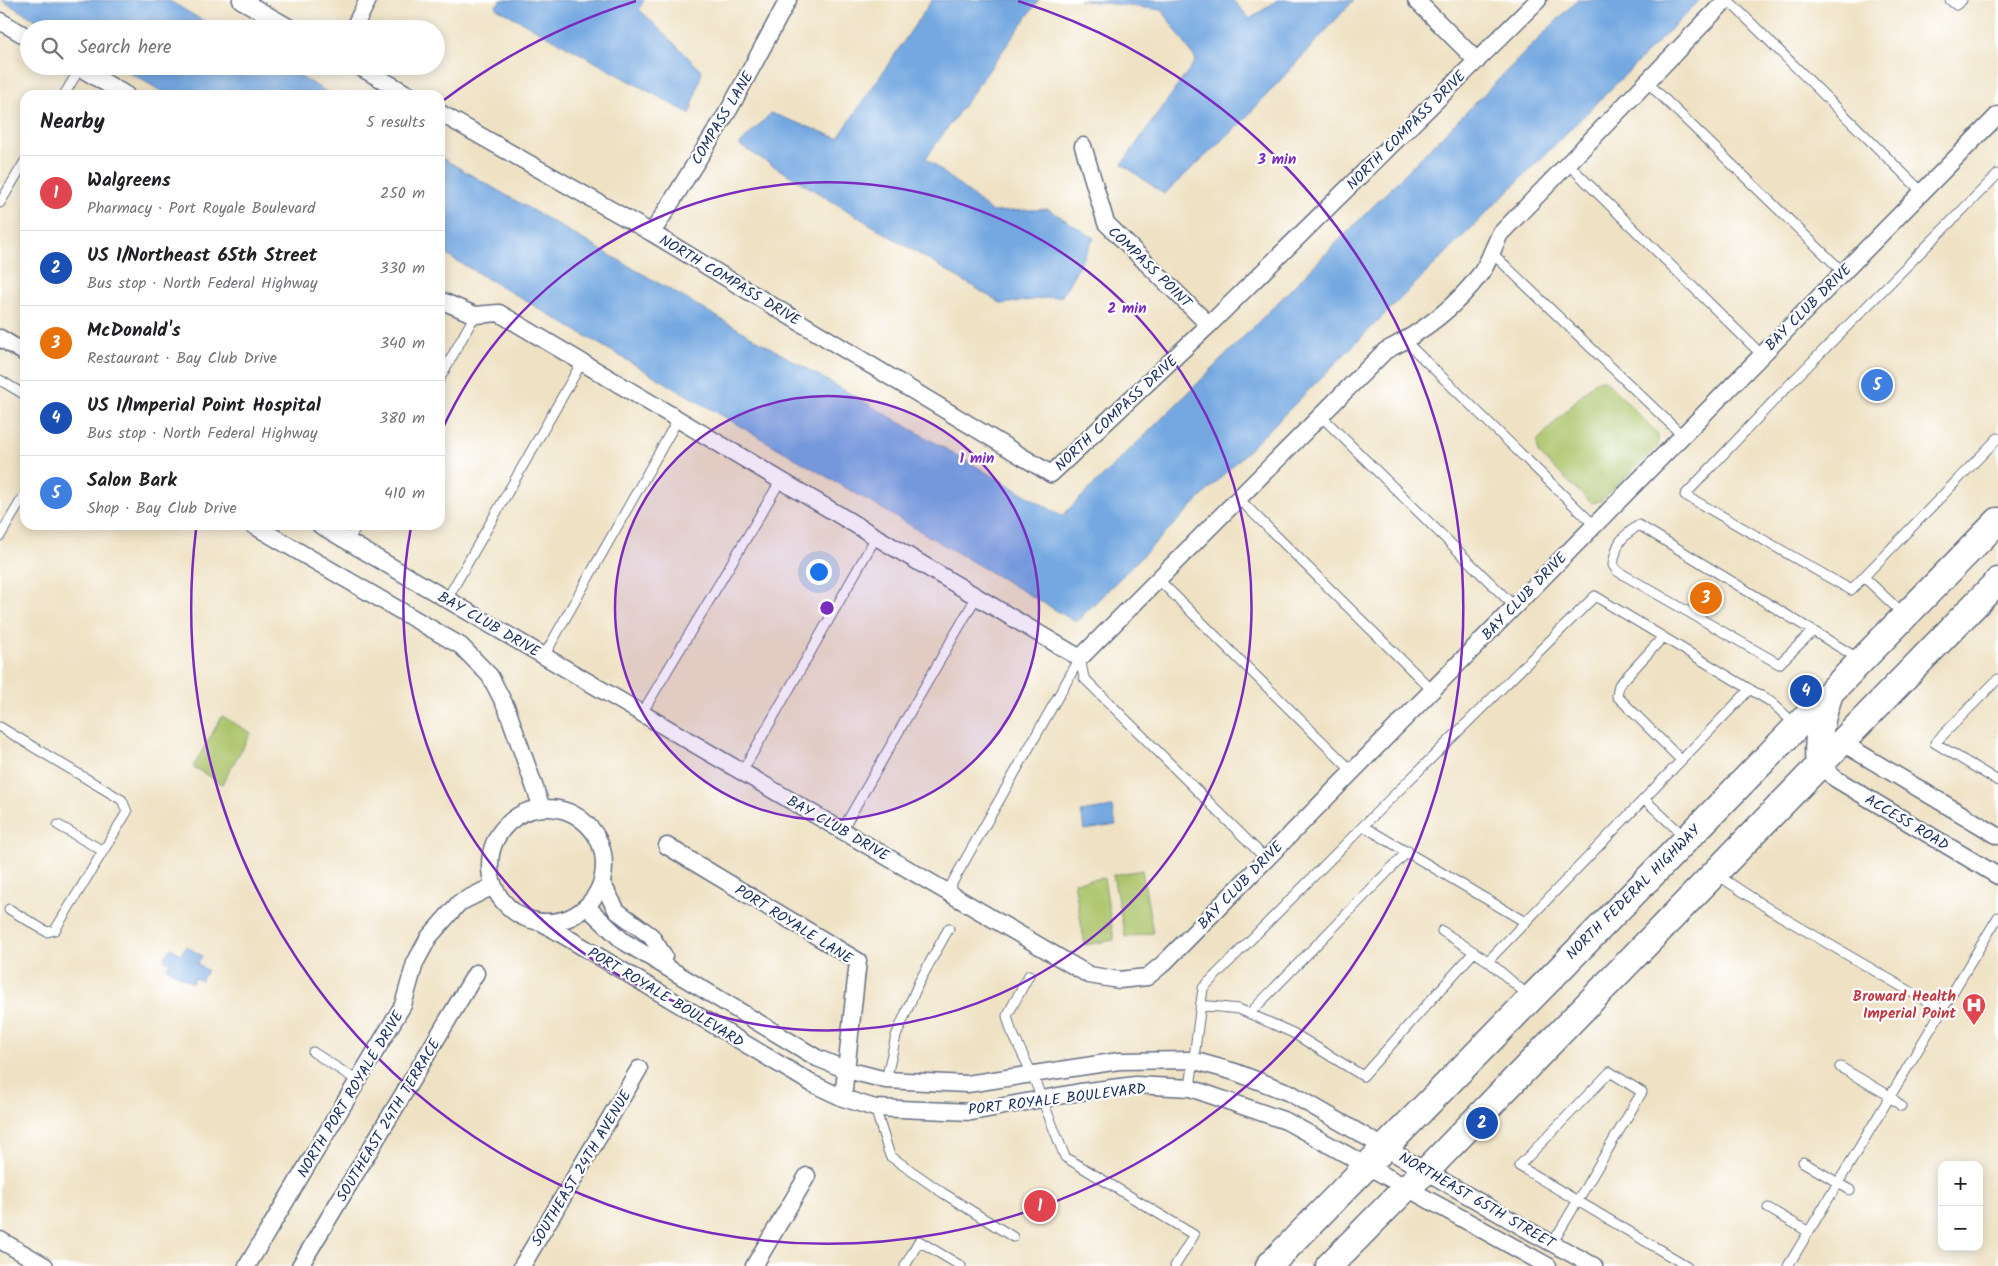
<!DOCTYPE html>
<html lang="en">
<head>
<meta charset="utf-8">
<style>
	body { margin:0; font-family:Kalam,sans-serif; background:#f2f2f2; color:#202124 }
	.controls { position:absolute; right:15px; bottom:15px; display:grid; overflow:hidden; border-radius:10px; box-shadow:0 2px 12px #0003 }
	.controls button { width:45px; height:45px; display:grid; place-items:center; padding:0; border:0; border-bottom:1px solid #e0e0e0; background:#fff; color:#202124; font:25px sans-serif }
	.you { position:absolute; left:818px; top:571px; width:18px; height:18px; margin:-12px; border:4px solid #fff; border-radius:50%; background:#1a73e8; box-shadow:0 0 0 8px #1a73e833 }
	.badge { display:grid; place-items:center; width:32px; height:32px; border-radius:50%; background:#c8321e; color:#fff; font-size:16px; font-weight:700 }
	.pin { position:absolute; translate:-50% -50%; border:2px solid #fff; box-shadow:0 1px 5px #0006 }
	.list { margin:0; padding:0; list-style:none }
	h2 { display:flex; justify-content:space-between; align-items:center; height:65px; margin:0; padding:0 20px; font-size:21px }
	h2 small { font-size:16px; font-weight:400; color:#757577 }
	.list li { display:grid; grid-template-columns:32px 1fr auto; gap:15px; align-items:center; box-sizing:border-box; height:75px; padding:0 20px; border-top:1px solid #e0e0e0 }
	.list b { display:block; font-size:19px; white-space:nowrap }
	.list p { margin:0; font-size:16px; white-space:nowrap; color:#757577 }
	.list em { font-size:16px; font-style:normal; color:#757577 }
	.icon { flex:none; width:28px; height:28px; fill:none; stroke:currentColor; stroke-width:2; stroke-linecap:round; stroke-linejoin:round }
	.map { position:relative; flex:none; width:1998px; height:1266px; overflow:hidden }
	.search { position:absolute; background:#fff; box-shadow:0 2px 12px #0003; left:20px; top:20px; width:425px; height:55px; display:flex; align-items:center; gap:12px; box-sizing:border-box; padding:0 18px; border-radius:28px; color:#757577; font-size:19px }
	.panel { position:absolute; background:#fff; box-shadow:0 2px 12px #0003; left:20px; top:90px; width:425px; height:440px; border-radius:15px }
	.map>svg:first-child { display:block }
	.green { fill:#acc46a; stroke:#647a64 }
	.water { fill:#74a8e1; stroke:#486ca0 }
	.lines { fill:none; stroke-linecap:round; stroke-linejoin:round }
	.service-casing { stroke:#656e82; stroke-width:11 }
	.minor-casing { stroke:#656e82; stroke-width:19 }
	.primary-casing { stroke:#656e82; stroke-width:29 }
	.service { stroke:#fff; stroke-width:9 }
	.minor { stroke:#fff; stroke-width:16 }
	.primary { stroke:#fff; stroke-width:26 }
	.ring { fill:none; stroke:#7b2cbf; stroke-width:2.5 }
	.labels { text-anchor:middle; stroke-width:4.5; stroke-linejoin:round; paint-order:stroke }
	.street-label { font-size:15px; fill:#1b2f5e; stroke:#fff }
	.health-label { font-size:15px; font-weight:bold; fill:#be3a42; stroke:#fff; text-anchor:end }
	.centre { fill:#7b2cbf; stroke:#fff; stroke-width:2.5 }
	.ring-label { font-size:15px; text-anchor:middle; font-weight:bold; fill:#7b2cbf; stroke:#fff; stroke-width:4.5; stroke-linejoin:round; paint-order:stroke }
</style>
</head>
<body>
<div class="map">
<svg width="1998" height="1266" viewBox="0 0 1998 1266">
	<rect width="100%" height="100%" fill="#fff"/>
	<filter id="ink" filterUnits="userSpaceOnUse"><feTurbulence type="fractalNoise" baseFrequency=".02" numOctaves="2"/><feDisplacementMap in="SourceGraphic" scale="10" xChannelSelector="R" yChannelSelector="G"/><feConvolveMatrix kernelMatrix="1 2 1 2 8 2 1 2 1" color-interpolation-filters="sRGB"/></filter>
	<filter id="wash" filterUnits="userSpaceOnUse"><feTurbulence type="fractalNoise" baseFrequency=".0096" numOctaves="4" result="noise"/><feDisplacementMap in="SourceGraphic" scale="20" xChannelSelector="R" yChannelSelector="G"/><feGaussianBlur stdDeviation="1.12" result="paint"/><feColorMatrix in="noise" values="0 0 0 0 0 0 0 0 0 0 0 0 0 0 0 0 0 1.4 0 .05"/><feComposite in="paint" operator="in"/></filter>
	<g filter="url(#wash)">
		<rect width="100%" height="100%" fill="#efe2c4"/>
		<path class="green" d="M1605,380L1658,434V446L1601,501L1591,503L1538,453L1537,441L1595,381Z
			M222,716L251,733L222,784L193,767Z
			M1142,870L1153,933L1125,937L1113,875Z
			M1104,878L1114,940L1085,945L1074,882Z"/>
		<path class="water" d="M1,0H168L217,29H52Z
			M501,0H644L639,9L702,71L690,114L495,7Z
			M932,0H1039L926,158L992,212L1048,209L1094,238L1062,296L1002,304L739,145L771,113L838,138Z
			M1079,0H1233L1250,19L1277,0H1354L1240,124L1164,194L1122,164L1196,60L1162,10Z
			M1577,0H1700L1076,622L440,251V157L1062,516L1190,391Z
			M118,66H282L332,95H168Z
			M1112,807L1116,825L1085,830L1081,812Z
			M186,946L202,956L197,964L207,970L201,981L195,978L192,983L167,968L170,963L164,959L171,948L181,954Z"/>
	</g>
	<g filter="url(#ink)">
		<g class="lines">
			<g class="service-casing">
				<path id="service" d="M1728,0L1922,192
					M1950,0L1956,5L1962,0
					M1647,82L1843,272
					M64,95L80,68
					M1568,164L1761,354
					M1998,174L1783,391L1685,495L1851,590L1998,438
					M0,203L25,161
					M1491,252L1682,435
					M1405,341L1593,524
					M440,378L475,315
					M0,380L25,395
					M1320,415L1514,606
					M1238,498L1432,690
					M0,536L25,494
					M348,542L357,525
					M1864,577L1903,614
					M1158,579L1352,771
					M447,599L582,362
					M1813,631L1779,664L1617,571L1613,565C1617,542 1620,538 1639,525L1859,659
					M1663,637L1619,685L1617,696L1681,760
					M544,656L678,419
					M1080,658L1084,678L1266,859
					M1998,679L1935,743L1998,781
					M642,713L781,480
					M0,727L122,800L127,812L55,930L47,932L9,909
					M742,772L876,537
					M1644,799L1686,838
					M58,825L103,851
					M1363,826L1525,922
					M842,830L977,596
					M1716,874L1772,911L1942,1010
					M947,892L1080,658
					M1442,931L1488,961L1530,997
					M1488,961L1750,689
					M1029,975L1007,1016L1011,1030L1032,1074L1065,1157L1194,1235L1175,1266
					M1200,1005L1239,1009L1293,1033L1363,1076L1474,952
					M1250,1013L1408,851
					M313,1052L358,1081
					M1840,1067L1890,1096L1901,1106
					M886,1080L896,1036L919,982L949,928
					M1190,1088L1203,988L1381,808L1595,596L1771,702L1795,724
					M875,1108L890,1156L943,1193L1013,1237
					M1803,1162L1850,1190
					M1768,1208L1809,1232
					M1552,1244L1642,1092L1610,1072L1519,1166L1687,1266
					M905,1266L919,1241L961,1266
					M1788,1266L1998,917"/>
			</g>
			<g class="minor-casing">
				<path id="minor" d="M241,0L292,29
					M1416,0L1477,61
					M0,21L29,38
					M353,29L368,0
					M77,66L126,95
					M358,66L409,95
					M440,113L652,233L1051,474L1209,325L1538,0
					M1083,146L1106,223L1209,325
					M652,233L730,108L788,0
					M440,300L475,315L499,313L1080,658L1385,351C1423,332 1456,307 1481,273C1489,262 1494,246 1500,234L1726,0
					M0,338L25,353
					M253,525L461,646L490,676L507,709L542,808
					M320,525L1089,975L1119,980L1147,977L1164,963L1998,115
					M1841,742L1998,836
					M1819,765L1836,779L1998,876
					M490 865a57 57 0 1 1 114 0a57 57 0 1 1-114 0Z
					M667,846L858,961L843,1098
					M602,883L617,911L651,936L664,956
					M587,907L623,941L817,1058L847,1070L886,1080L967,1084L1119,1061L1192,1060L1235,1072L1290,1093L1535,1234L1594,1266
					M541,922L811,1083L843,1098L875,1108L972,1112L1080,1092L1136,1085L1190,1088L1286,1121L1548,1266
					M0,1240L45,1266
					M247,1266L403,1005L415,963L429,937L459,903L493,886
					M300,1266L476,973
					M522,1266L639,1069
					M754,1266L807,1176"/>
			</g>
			<g class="primary-casing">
				<path id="primary" d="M1819,765C1816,740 1821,720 1829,696
					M1269,1266L1998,521
					M1329,1266L1406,1188L1426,1171L1998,581"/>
			</g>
			<use href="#service" class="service"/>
			<use href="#minor" class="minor"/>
			<use href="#primary" class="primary"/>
		</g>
	</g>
	<circle cx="827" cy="608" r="212" fill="#7b2cbf" fill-opacity=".12"/>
	<g class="ring">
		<circle cx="827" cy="608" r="212"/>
		<path d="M441 432A424 424 0 1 1 411 527"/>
		<path d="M444 100A636 636 0 0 1 636 1M1018 1A636 636 0 1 1 196 530"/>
	</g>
	<defs>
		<g id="hospital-pin" transform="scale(1.25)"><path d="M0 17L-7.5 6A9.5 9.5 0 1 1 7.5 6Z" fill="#e0444e" stroke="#fff"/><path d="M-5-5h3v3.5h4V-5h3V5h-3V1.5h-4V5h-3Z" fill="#fff"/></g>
	</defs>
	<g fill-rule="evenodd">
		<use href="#hospital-pin" x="1974" y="1005"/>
	</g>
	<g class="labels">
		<g class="street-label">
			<text transform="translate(722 118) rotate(-59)" y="5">COMPASS LANE</text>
			<text transform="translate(1406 130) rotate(-45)" y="5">NORTH COMPASS DRIVE</text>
			<text transform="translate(1150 267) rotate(44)" y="5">COMPASS POINT</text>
			<text transform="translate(730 280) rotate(31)" y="5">NORTH COMPASS DRIVE</text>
			<text transform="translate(1808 307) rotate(-45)" y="5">BAY CLUB DRIVE</text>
			<text transform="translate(1116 413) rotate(-43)" y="5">NORTH COMPASS DRIVE</text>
			<text transform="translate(1524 596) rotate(-46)" y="5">BAY CLUB DRIVE</text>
			<text transform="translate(489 624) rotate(30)" y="5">BAY CLUB DRIVE</text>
			<text transform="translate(1907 822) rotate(31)" y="5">ACCESS ROAD</text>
			<text transform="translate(838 828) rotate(30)" y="5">BAY CLUB DRIVE</text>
			<text transform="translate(1240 885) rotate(-46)" y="5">BAY CLUB DRIVE</text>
			<text transform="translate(1633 892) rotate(-45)" y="5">NORTH FEDERAL HIGHWAY</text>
			<text transform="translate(794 924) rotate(32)" y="5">PORT ROYALE LANE</text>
			<text transform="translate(666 997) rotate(31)" y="5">PORT ROYALE BOULEVARD</text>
			<text transform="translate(350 1094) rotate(-59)" y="5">NORTH PORT ROYALE DRIVE</text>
			<text transform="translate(1057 1099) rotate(-7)" y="5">PORT ROYALE BOULEVARD</text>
			<text transform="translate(388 1120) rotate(-59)" y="5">SOUTHEAST 24TH TERRACE</text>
			<text transform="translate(581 1168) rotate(-59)" y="5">SOUTHEAST 24TH AVENUE</text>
			<text transform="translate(1477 1200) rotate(30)" y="5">NORTHEAST 65TH STREET</text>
		</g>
		<g class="health-label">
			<text x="1956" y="1001">Broward Health<tspan x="1956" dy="17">Imperial Point</tspan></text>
		</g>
	</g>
	<circle cx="827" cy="608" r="8" class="centre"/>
	<g class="ring-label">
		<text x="1277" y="164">3 min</text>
		<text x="1127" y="313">2 min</text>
		<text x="977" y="463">1 min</text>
	</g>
</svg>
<div class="controls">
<button>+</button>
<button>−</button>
</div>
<div class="you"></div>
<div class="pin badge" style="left:1040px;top:1206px;background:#e0444e">1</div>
<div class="pin badge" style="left:1482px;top:1123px;background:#1a4fb4">2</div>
<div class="pin badge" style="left:1706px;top:598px;background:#e8710a">3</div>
<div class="pin badge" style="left:1806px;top:691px;background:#1a4fb4">4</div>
<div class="pin badge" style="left:1877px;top:385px;background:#3f7fe0">5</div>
<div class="search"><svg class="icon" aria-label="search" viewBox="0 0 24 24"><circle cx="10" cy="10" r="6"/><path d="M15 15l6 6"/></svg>Search here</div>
<section class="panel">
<h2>Nearby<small>5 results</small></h2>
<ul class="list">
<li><span class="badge" style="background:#e0444e">1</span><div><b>Walgreens</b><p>Pharmacy · Port Royale Boulevard</p></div><em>250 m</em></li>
<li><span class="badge" style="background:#1a4fb4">2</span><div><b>US 1/Northeast 65th Street</b><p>Bus stop · North Federal Highway</p></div><em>330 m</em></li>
<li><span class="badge" style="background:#e8710a">3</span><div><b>McDonald's</b><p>Restaurant · Bay Club Drive</p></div><em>340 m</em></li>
<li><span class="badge" style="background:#1a4fb4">4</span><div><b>US 1/Imperial Point Hospital</b><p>Bus stop · North Federal Highway</p></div><em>380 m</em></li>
<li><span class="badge" style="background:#3f7fe0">5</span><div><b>Salon Bark</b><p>Shop · Bay Club Drive</p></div><em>410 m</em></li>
</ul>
</section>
</div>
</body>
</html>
